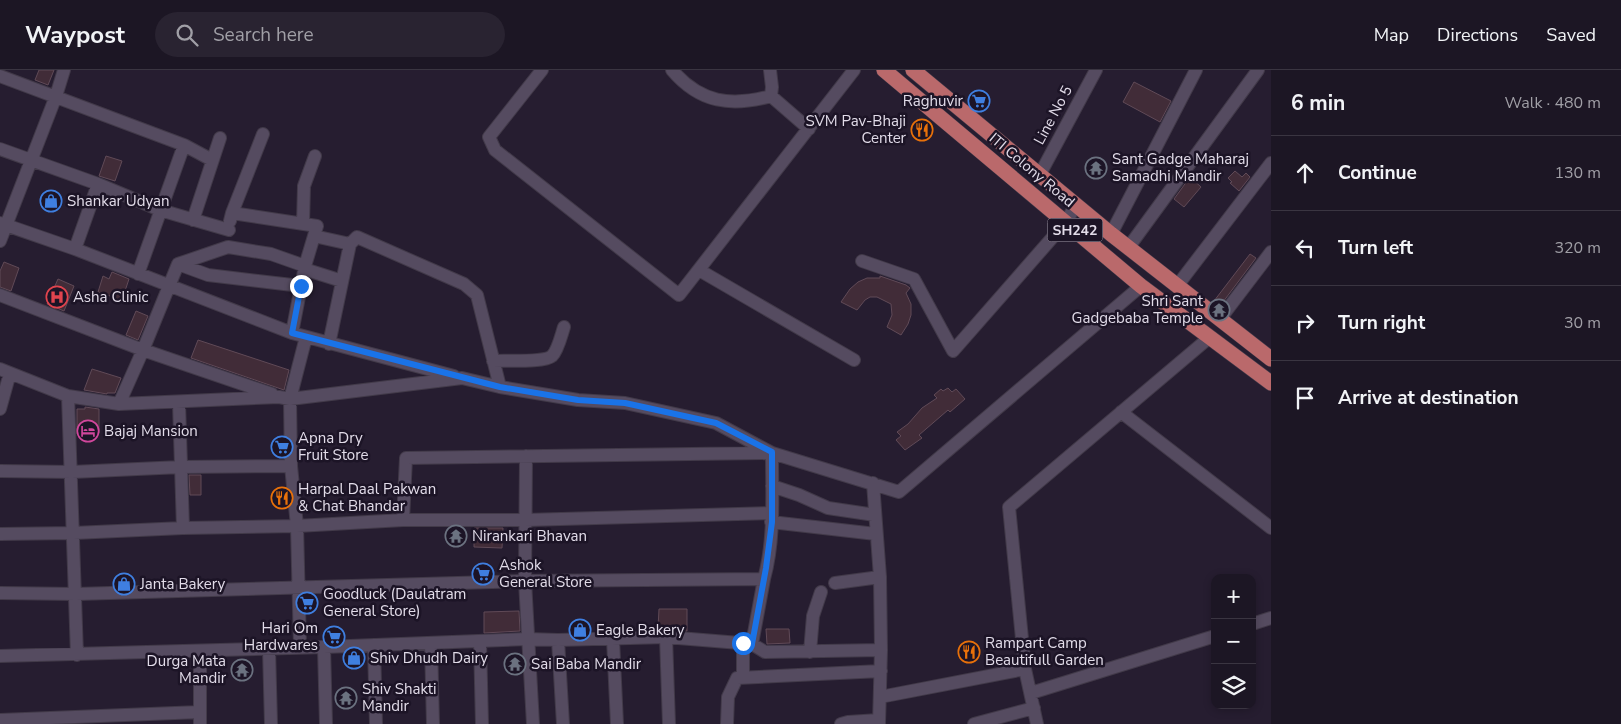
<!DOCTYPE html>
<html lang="en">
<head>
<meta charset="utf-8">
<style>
	body { margin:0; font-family:"Nunito Sans",sans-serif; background:#292331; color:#f1f3f6 }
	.controls { position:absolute; right:15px; bottom:15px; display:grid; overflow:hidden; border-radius:10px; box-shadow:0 2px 8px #0003 }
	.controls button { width:45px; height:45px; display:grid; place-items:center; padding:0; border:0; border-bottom:1px solid #3a3541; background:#1c1624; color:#f1f3f6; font:25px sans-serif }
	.stop { position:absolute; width:15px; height:15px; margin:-11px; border:4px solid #1a73e8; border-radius:50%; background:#fff }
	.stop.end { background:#1a73e8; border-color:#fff; box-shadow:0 1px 5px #0008 }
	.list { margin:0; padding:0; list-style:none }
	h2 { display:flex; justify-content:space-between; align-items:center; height:65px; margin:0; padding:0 20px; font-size:21px }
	h2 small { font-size:16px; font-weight:400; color:#a09fa6 }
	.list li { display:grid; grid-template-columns:32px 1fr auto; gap:15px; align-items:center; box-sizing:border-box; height:75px; padding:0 20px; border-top:1px solid #3a3541 }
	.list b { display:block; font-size:19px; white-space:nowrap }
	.list em { font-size:16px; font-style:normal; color:#a09fa6 }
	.icon { flex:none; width:28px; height:28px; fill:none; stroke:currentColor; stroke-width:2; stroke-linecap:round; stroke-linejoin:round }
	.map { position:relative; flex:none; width:1271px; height:654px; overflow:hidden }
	header { display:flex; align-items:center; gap:30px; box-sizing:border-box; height:70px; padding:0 25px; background:#1c1624; border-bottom:1px solid #3a3541 }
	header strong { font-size:24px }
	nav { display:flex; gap:28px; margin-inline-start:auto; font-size:18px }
	.search { width:350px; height:45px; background:#292331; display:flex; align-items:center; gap:12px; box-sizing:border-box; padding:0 18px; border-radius:28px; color:#a09fa6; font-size:19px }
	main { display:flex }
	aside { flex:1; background:#1c1624 }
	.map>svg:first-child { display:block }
	.building { fill:#412c38; stroke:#604a57 }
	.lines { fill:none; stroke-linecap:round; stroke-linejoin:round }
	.minor-casing { stroke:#423a49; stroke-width:14 }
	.major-casing { stroke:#423a49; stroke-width:16 }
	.minor { stroke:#554b60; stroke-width:12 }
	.major { stroke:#ba696b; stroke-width:15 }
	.route { stroke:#1a73e8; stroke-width:6 }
	.labels { text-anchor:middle; stroke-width:5; stroke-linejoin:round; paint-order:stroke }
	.shield { fill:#1c1426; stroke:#a7a0ae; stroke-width:1 }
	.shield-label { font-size:14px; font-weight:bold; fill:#e2dce9 }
	.poi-label { font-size:15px; fill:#e2dce9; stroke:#1c1426; text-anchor:start }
	.street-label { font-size:15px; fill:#e2dce9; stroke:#1c1426 }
</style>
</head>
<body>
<header>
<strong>Waypost</strong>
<div class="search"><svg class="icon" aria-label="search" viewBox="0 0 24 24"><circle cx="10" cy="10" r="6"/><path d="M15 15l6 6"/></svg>Search here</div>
<nav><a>Map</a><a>Directions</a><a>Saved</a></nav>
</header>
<main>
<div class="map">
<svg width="1271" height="654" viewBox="0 0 1271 654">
	<rect width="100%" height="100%" fill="#261d30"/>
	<path class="building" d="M39,0H54L48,15L35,10Z
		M1134,12L1171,31L1160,52L1123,32Z
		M106,86L122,91L115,111L99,106Z
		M1235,101L1242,107L1246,103L1250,107L1239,121L1230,113L1232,112L1228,108Z
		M1190,107L1201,117L1184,137L1174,129Z
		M1250,184L1256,188L1220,236L1214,231Z
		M4,192L19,198L11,221L0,217V201Z
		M112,202L129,209L122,230L98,222L103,206L109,209Z
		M880,206L906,215L910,218L906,223L911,234V245L908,254L901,265L887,257L892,245L891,234L877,227H870L865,230L857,240L841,232L850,219L858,212L867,208H880Z
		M58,209L74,216L64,241L47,234Z
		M136,241L148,246L138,270L126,265Z
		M198,270L289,300L284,320L191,288Z
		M92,299L121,308L115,323H107V324L84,320Z
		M948,318L952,322L956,319L965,329L950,342L948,340L919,365L922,368L905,380L896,370L901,366L897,362L908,354L922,338L937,328L934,325L941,319L943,321Z
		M85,337L99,339V363L77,364V339H85Z
		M189,405H201V425H190Z
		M474,458H503L502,478L474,477Z
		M659,539H687V561L658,559Z
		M519,541L520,561L484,563V542Z
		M766,559H789L790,573L767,574Z"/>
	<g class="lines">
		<g class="minor-casing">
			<path id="minor" d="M542,0L489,67L495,80L679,225L854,0
				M672,0C700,33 731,37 771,26
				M770,0L772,17L771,26L809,59
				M0,6L184,75L212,90
				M0,79L98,114L160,140L229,160
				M1039,106L1096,0
				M232,143L317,156L305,196L292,263
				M193,150L220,68
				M230,151L232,143L263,64
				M0,153L75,179L292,263L454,306
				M303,154L304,116L315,86
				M1111,164L1196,0
				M314,166L350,174
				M0,171L56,26L64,0
				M1128,178L1258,0
				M75,179L98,114
				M862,191L914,209L953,281L1066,152L1075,136
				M178,194L208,205L301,216
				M304,199L342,211
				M699,200L854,290
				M138,204L184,75
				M1177,216L1271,93
				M0,225L143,280L272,324
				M1220,249L1271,182
				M329,274L350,174L357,167L464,214L477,225L500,317
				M493,291C505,290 544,293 552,286C558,280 561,266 564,257
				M0,299L68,326L119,334L279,327L290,329L462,308L500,317L578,330L625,333L716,353L772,383L899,422L1141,216
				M68,326L77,585
				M179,333L183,458
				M119,334L143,280L178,194L228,177L271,184L305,196
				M0,339L10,303
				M1121,342L1271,458
				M526,386L525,511L533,654
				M0,401L72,402L181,397L291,396
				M873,413L880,507L881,580L879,654
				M772,416L799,425L828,438L875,445
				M771,452L876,464
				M0,464L74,463L183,458L297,456L403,450H526L772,443
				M835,513L880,507
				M0,523L76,524L525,511L764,509C775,469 772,424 772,383L406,388L403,450
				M1252,554L1271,548
				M666,567L669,654
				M613,569L617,654
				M558,570L563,654
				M480,572L482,654
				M431,573L433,654
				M752,574L764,509
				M374,575L376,654
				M300,577L297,456L291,396L290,329L306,267
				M324,577L326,654
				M269,579L271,654
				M810,582L813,546L821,522
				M0,586L324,577L527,569L558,570L666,567L752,574L765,582L881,580
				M743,608V573
				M1031,623L1215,566
				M880,627L1025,599
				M0,650L200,642
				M200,654V581
				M727,654L728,627L737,608L881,601
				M841,654L848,652L879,650
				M974,654L1034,638
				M1037,654L1025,599L1009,437L1210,267"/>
		</g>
		<g class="major-casing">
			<path id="major" d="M884,0L1141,216L1271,313
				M913,0L1111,164L1271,289"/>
		</g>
		<use href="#minor" class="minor"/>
		<use href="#major" class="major"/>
	</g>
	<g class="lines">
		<path class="route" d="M301,216L292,263L500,317L578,330L625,333L716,353L772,382V452L766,498L752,574L743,573"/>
	</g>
	<defs>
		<g id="supermarket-ring" transform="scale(1.125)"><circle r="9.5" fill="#1c1426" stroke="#3f7fe0" stroke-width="1.5"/><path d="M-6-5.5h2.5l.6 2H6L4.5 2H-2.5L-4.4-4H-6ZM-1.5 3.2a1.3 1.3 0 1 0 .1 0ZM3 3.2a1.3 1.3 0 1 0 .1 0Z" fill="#3f7fe0"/></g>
		<g id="restaurant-ring" transform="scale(1.125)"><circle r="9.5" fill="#1c1426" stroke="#e8710a" stroke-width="1.5"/><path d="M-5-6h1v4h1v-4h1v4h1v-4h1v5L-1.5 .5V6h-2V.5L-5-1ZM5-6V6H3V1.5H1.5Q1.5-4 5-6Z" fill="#e8710a"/></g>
		<g id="temple-ring" transform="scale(1.125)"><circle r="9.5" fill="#1c1426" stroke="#6b7280" stroke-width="1.5"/><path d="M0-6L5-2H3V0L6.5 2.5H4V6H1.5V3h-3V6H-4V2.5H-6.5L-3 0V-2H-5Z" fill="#6b7280"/></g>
		<g id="shop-ring" transform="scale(1.125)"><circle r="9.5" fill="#1c1426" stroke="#3f7fe0" stroke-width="1.5"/><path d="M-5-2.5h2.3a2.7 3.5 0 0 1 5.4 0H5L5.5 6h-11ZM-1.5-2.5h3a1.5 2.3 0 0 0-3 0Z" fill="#3f7fe0"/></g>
		<g id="hospital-ring" transform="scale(1.125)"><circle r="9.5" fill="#1c1426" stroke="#e0444e" stroke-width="1.5"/><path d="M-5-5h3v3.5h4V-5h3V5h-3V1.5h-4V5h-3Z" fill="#e0444e"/></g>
		<g id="hotel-ring" transform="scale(1.125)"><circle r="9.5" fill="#1c1426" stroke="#d1479c" stroke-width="1.5"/><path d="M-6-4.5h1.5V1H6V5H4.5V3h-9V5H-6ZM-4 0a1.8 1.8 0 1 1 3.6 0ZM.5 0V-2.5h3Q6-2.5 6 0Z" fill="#d1479c"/></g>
	</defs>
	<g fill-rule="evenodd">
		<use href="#supermarket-ring" x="979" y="31"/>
		<use href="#restaurant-ring" x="922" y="60"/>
		<use href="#temple-ring" x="1096" y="98"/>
		<use href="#shop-ring" x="51" y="131"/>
		<use href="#hospital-ring" x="57" y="227"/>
		<use href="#temple-ring" x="1219" y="240"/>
		<use href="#hotel-ring" x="88" y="361"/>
		<use href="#supermarket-ring" x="282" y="377"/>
		<use href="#restaurant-ring" x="282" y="428"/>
		<use href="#temple-ring" x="456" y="466"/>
		<use href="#supermarket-ring" x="483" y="504"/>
		<use href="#shop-ring" x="124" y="514"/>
		<use href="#supermarket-ring" x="307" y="533"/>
		<use href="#shop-ring" x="580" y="560"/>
		<use href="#supermarket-ring" x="334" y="567"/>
		<use href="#restaurant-ring" x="969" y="582"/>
		<use href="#shop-ring" x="354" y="588"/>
		<use href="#temple-ring" x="515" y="594"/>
		<use href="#temple-ring" x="242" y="600"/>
		<use href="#temple-ring" x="346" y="628"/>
	</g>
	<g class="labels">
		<rect class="shield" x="1047.5" y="148.5" width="55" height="23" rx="4"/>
		<g class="shield-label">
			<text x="1075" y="165">SH242</text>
		</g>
		<g class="poi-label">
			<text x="963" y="36" text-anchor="end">Raghuvir</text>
			<text x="906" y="56" text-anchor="end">SVM Pav-Bhaji<tspan x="906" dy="17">Center</tspan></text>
			<text x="1112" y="94">Sant Gadge Maharaj<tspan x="1112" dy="17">Samadhi Mandir</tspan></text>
			<text x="67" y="136">Shankar Udyan</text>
			<text x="73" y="232">Asha Clinic</text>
			<text x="1203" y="236" text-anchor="end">Shri Sant<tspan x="1203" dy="17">Gadgebaba Temple</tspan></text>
			<text x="104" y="366">Bajaj Mansion</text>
			<text x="298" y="373">Apna Dry<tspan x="298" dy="17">Fruit Store</tspan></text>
			<text x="298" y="424">Harpal Daal Pakwan<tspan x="298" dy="17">&amp; Chat Bhandar</tspan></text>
			<text x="472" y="471">Nirankari Bhavan</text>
			<text x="499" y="500">Ashok<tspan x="499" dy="17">General Store</tspan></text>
			<text x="140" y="519">Janta Bakery</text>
			<text x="323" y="529">Goodluck (Daulatram<tspan x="323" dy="17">General Store)</tspan></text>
			<text x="318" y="563" text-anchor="end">Hari Om<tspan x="318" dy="17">Hardwares</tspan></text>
			<text x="596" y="565">Eagle Bakery</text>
			<text x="985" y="578">Rampart Camp<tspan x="985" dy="17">Beautifull Garden</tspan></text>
			<text x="370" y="593">Shiv Dhudh Dairy</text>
			<text x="226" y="596" text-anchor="end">Durga Mata<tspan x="226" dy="17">Mandir</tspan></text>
			<text x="531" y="599">Sai Baba Mandir</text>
			<text x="362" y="624">Shiv Shakti<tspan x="362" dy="17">Mandir</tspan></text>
		</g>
		<g class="street-label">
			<text transform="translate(1053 45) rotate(-62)" y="5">Line No 5</text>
			<text transform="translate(1032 100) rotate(40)" y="5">ITI Colony Road</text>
		</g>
	</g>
</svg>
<div class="controls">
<button>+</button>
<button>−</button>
<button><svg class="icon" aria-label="layers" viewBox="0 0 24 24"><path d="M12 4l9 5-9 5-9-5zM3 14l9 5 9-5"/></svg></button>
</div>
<div class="stop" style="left:743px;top:573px"></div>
<div class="stop end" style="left:301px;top:216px"></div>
</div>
<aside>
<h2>6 min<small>Walk · 480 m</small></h2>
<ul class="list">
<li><svg class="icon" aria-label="ahead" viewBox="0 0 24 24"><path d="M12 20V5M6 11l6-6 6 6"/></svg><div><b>Continue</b></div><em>130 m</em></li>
<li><svg class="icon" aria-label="left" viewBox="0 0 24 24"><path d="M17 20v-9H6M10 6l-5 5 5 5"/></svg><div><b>Turn left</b></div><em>320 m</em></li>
<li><svg class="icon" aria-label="right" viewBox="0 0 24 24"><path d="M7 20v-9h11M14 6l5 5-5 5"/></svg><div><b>Turn right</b></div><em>30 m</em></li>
<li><svg class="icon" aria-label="arrive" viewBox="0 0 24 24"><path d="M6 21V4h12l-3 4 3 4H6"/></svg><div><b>Arrive at destination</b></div></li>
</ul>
</aside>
</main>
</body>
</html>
